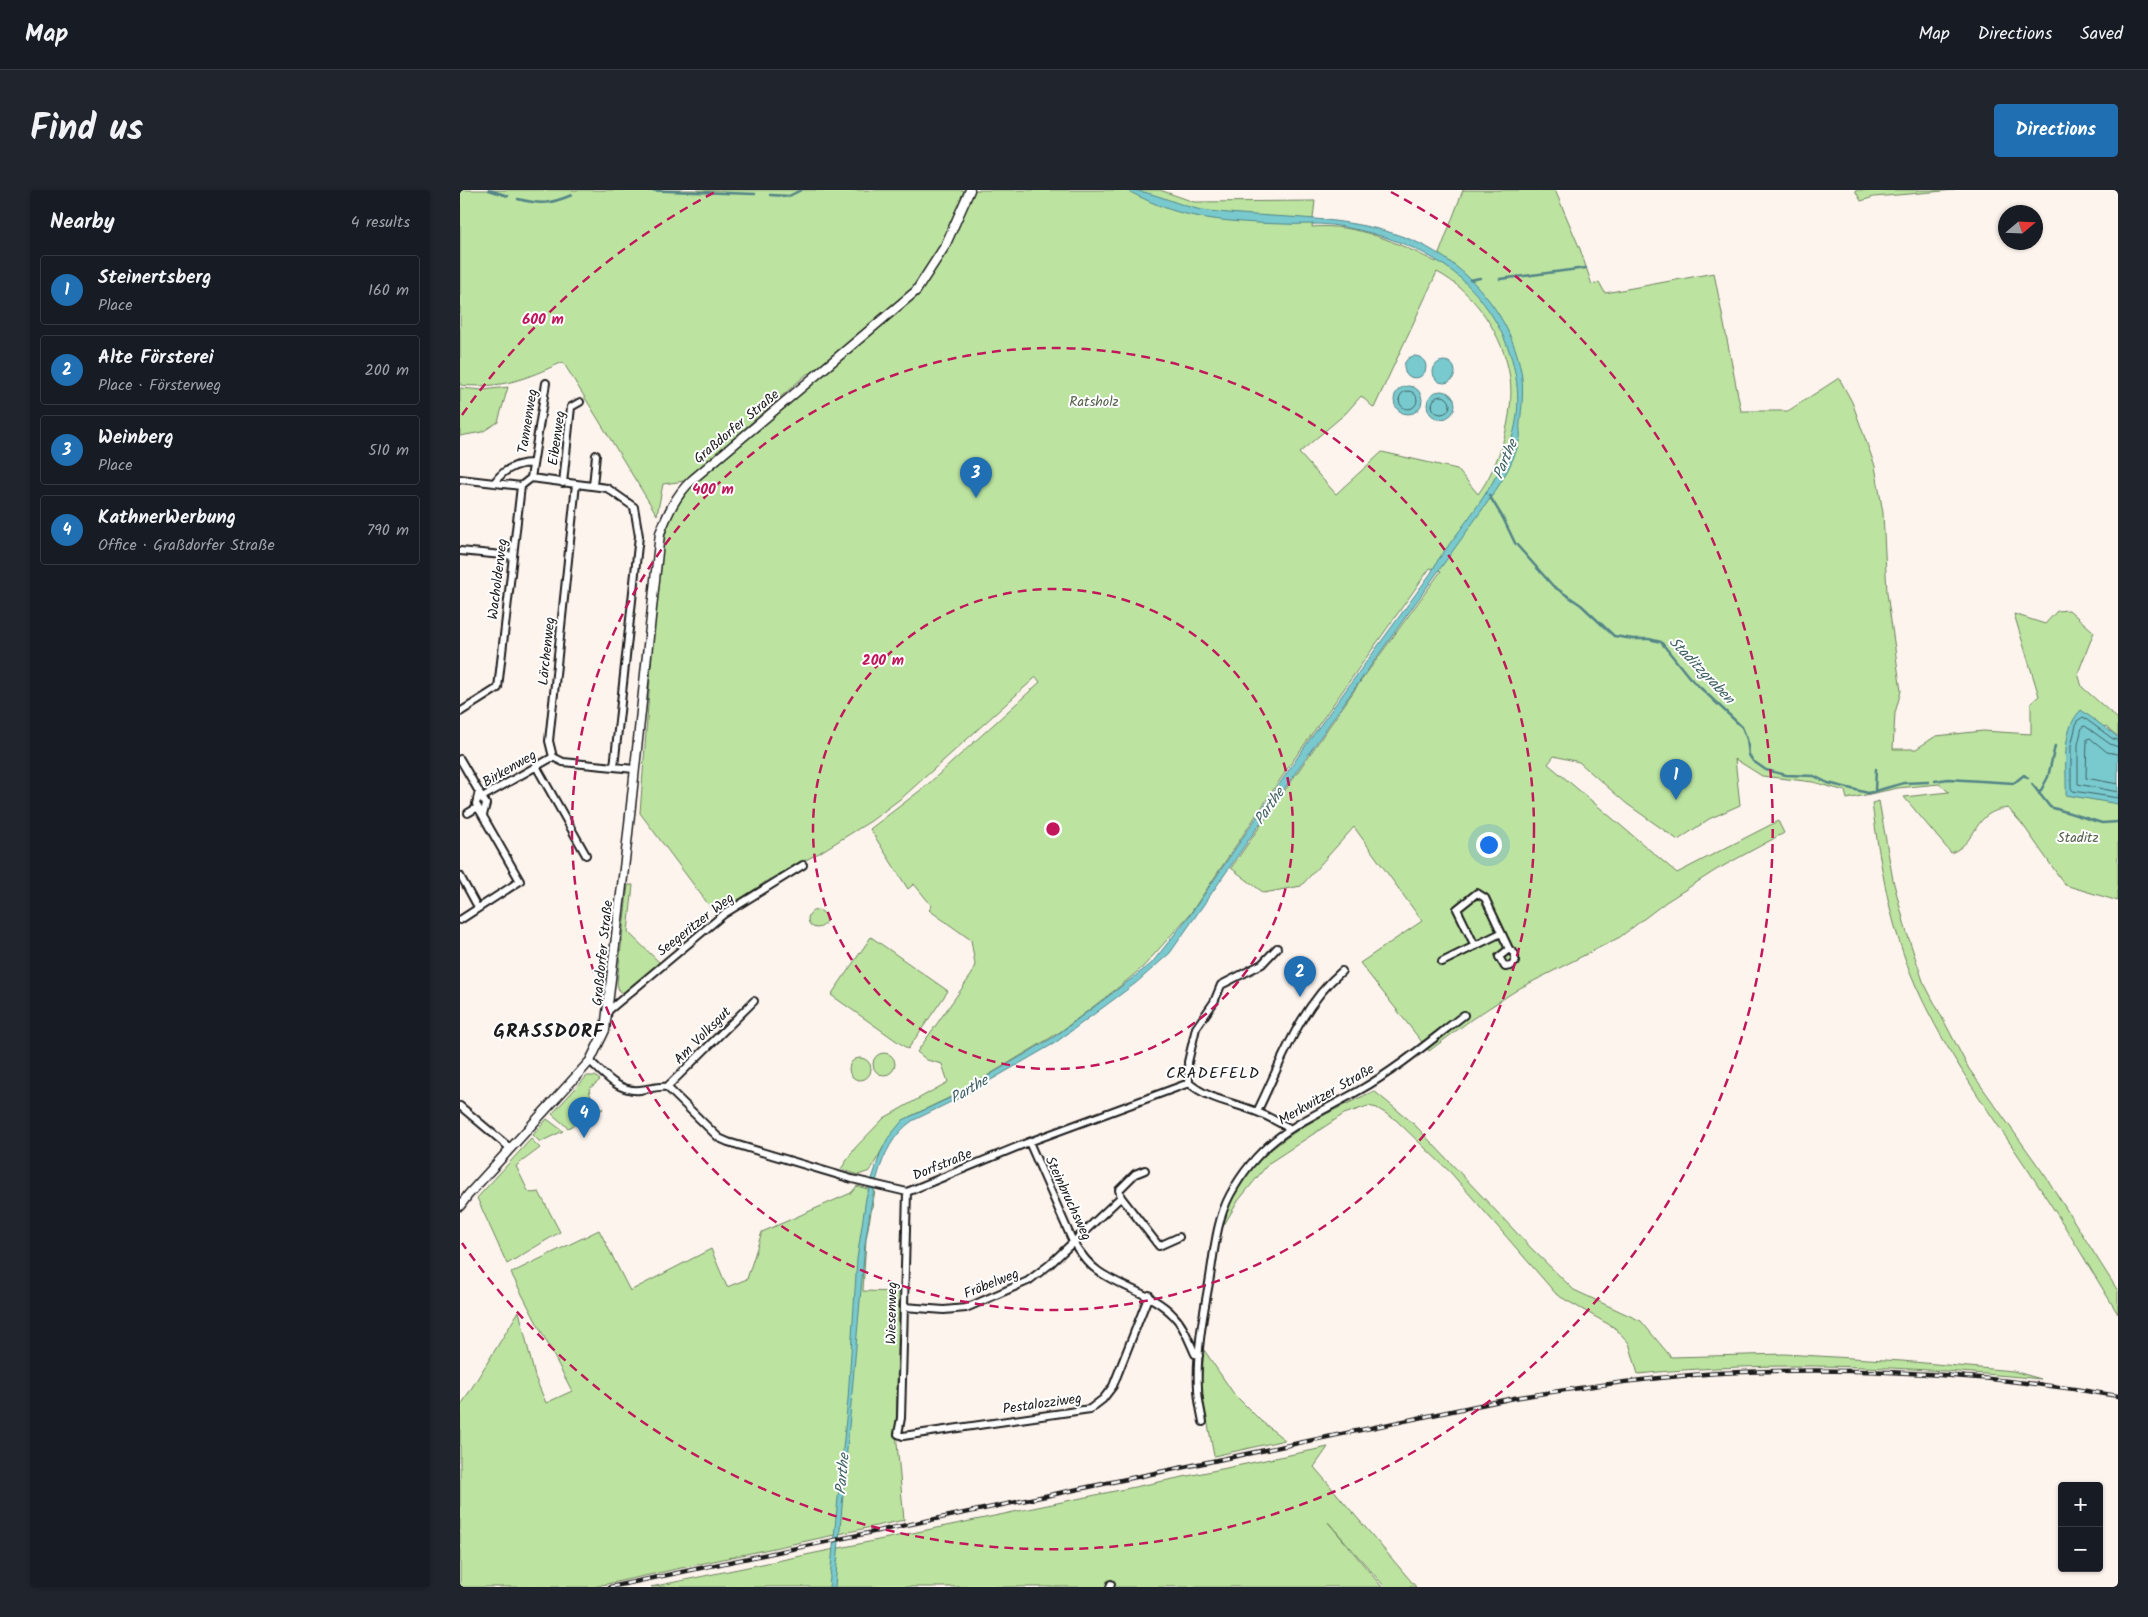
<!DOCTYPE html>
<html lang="en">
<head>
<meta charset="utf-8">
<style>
	body { margin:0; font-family:Kalam,sans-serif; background:#20242c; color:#f1f3f6 }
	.controls { position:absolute; right:15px; bottom:15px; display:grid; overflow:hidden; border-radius:5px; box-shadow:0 1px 4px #0004 }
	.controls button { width:45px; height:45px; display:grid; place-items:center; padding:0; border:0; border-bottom:1px solid #363941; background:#171b24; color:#f1f3f6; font:25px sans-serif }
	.compass { position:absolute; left:1538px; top:15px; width:45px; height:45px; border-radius:50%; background:#171b24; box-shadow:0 1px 4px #0004; rotate:71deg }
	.you { position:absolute; left:1028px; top:654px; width:18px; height:18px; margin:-12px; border:4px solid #fff; border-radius:50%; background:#1a73e8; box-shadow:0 0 0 8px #1a73e833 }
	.badge { display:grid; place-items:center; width:32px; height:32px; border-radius:50%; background:#1f6fb2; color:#fff; font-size:16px; font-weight:700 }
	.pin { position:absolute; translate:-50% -41px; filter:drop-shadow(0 1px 2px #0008) }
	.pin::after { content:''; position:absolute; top:26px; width:18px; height:15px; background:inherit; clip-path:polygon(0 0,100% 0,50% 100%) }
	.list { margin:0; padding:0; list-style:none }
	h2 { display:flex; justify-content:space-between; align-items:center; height:65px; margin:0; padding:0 20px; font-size:21px }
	h2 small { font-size:16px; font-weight:400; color:#9ea1a6 }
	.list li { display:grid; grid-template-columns:32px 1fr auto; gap:15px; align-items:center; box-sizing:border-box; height:70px; margin:0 10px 10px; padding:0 10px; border:1px solid #363941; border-radius:5px }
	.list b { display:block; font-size:19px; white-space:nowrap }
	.list p { margin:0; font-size:16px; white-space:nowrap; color:#9ea1a6 }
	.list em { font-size:16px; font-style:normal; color:#9ea1a6 }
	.map { position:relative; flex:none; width:1658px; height:1397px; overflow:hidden; border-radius:5px }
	header { display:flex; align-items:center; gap:30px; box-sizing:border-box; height:70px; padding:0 25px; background:#171b24; border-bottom:1px solid #363941 }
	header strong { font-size:24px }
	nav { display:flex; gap:28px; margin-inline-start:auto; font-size:18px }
	.intro { display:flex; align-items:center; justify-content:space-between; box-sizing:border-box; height:120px; padding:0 30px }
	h1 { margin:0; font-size:35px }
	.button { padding:12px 22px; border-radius:5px; background:#1f6fb2; color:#fff; font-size:18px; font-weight:700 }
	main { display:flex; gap:30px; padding:0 30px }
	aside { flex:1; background:#171b24; border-radius:5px; box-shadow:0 1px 4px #0004 }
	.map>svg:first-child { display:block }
	.green { fill:#bce4a0; stroke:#6c805e; fill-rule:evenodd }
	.water { fill:#78cacf; stroke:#538487 }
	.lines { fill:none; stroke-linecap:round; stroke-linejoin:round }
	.shore { stroke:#416264; stroke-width:1 }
	.stream { stroke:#538487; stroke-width:2.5 }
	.pedestrian-casing { stroke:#1c1c1c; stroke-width:9 }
	.minor-casing { stroke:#1c1c1c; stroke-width:10 }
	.tertiary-casing { stroke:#1c1c1c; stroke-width:11 }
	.pedestrian { stroke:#fff; stroke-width:5 }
	.minor { stroke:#fff; stroke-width:6 }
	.tertiary { stroke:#fff; stroke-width:8 }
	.rail-casing { stroke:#1c1c1c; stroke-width:4.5 }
	.rail { stroke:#fff; stroke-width:2.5; stroke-dasharray:8; stroke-linecap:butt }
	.ring { fill:none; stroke:#c2185b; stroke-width:2.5; stroke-dasharray:9 6 }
	.labels { text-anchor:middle; stroke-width:4; stroke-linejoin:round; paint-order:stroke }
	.park-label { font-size:14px; fill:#54624a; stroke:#fff }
	.street-label { font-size:14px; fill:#1c1c1c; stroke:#fff }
	.water-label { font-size:15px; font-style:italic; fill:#416264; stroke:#fff }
	.quarter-label { font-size:16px; letter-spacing:1px; fill:#1c1c1c; stroke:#fff }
	.district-label { font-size:19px; font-weight:bold; letter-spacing:1px; fill:#1c1c1c; stroke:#fff }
	.centre { fill:#c2185b; stroke:#fff; stroke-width:2.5 }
	.ring-label { font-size:15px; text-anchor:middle; font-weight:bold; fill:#c2185b; stroke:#fff; stroke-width:4; stroke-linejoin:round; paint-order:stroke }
</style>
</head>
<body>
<header>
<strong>Map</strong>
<nav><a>Map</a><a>Directions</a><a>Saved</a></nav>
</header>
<div class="intro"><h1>Find us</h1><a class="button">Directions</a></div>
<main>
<aside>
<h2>Nearby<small>4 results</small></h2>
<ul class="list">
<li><span class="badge">1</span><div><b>Steinertsberg</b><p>Place</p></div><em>160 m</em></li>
<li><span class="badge">2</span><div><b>Alte Försterei</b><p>Place · Försterweg</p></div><em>200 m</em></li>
<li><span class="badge">3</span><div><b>Weinberg</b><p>Place</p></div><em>510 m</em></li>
<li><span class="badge">4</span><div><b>KathnerWerbung</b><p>Office · Graßdorfer Straße</p></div><em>790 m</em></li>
</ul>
</aside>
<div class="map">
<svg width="1658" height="1397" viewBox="0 0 1658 1397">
	<rect width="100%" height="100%" fill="#fef4ee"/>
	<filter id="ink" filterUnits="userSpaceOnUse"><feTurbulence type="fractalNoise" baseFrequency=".02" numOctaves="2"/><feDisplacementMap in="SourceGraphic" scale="10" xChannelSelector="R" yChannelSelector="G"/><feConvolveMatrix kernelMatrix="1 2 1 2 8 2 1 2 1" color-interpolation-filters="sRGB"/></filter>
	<g filter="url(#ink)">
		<path class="green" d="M0,0H700L734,12L855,11L852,37C896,33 938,53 976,72L1003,0H1095L1120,59L1132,95L1139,92L1145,103L1254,83L1281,221H1328L1379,188L1392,212L1415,276L1423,323L1427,403L1441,501L1435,523L1433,559H1456L1476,546L1523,541L1571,544V513L1579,506L1554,424L1585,434L1597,421L1609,420L1634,442L1618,483L1622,497L1658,529V547L1646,536L1606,557L1640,609L1658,614V711L1605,695L1563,635L1548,618C1511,622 1520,651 1491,663L1444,607L1489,602L1479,594L1438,598L1387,609L1385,601L1353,592L1302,586L1275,569L1280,615L1249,629L1218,650L1167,614L1119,572L1094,566L1088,574L1217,683L1318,631L1324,643L1256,680L1206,712L1160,747L1060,798L1012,829L969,861L900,773L962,731L894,637L841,696L804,703L771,678L898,495L981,381L970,378L832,572L730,724L683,777L659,797L600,842L497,904L449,927L428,949L410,981L398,985L381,979L395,958L424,928L488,892L482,874L467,870L457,862L512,784L515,774L511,750L469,720L472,716L454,694L448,699L410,639L466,596L580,492L576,487L444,606L411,631L359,663L308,690L257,726L180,623L195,422L202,356L211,326L232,295L353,189L348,183L225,291L203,294L197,325L103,172C65,189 42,199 0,195ZM977,82C1015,102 1044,146 1050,188C1055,223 1039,277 1018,304L997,279L922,262L876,304L839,263L886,223L901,206L914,218Z
			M1395,0H1495L1414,7L1401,11Z
			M48,197L38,232L22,242L0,246V198L23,200Z
			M1419,611L1433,690L1446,740L1463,791L1509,879L1586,987L1658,1101V1124C1631,1080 1605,1035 1576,992C1534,928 1487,866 1456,796C1430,737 1420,675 1412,613Z
			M168,695H173L168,742L200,773L164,804L159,801L157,793Z
			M348 729a9 9 0 1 1 18 0a9 9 0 1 1-18 0Z
			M411,747L488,801L448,859L371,805Z
			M413 874a11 11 0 1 1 22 0a11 11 0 1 1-22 0Z
			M389 879a11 11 0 1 1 22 0a11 11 0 1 1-22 0Z
			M127,886H135L140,890L129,899L131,908L143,919L108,938L92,924Z
			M914,901L953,933L1071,1058L1114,1100L1181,1131L1211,1167L1324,1164L1442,1171L1553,1181L1581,1189C1448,1176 1312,1170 1178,1184L1169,1153L1155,1138L1097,1105L991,983L936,930L917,918L908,916L884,924L809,973L778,1011L761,1040C766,1026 770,1008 778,997C810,948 863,925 914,901Z
			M87,929L103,941L80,952L73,945Z
			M71,949L80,958L56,976L68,1001L71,1003L79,1002L100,1042L47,1074L17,1008Z
			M397,996L415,1001L406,1049L403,1101L439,1102L436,1242L444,1330L133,1397H0V1217L59,1121L75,1187L86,1213L112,1201L51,1083L139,1040L170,1101L251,1059L267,1097L287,1089L302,1042L391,1003Z
			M744,1160L774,1204L801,1231L825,1250L754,1266L741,1198Z
			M868,1257L854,1277L956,1397H925L868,1332L922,1397H191Z"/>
		<path class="water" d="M666,0C695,0 720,18 749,21C815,29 881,24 944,47C1000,67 1050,120 1061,181C1064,197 1062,217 1060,233C1059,238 1061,243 1060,248C1055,269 1044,288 1032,306L877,523L710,763L676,793L595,853L505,905L452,931C415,957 412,1013 405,1054L375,1397H369L388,1209L397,1069L406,1008L420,964L428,948L443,930L492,907L594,847L691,774L730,725L848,552L971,383L978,370C1007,329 1042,290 1054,241C1070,177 1033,106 979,72C948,52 907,40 872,35C856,33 839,35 823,34C789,33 751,31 718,22C700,17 682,8 666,0Z
			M944 177a11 11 0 1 1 22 0a11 11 0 1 1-22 0Z
			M973 182a11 11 0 1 1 22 0a11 11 0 1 1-22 0Z
			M934 210a14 14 0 1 1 28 0a14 14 0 1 1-28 0Z
			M967 215a14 14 0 1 1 28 0a14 14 0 1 1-28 0Z
			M1621,520L1658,547V614L1606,605C1607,577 1600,541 1621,520Z"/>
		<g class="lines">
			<path class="shore" d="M939 210a9 9 0 1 1 18 0a9 9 0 1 1-18 0Z
				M972 215a9 9 0 1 1 18 0a9 9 0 1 1-18 0Z
				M1658,550L1653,549L1623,527L1617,531L1611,556V598L1613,601L1658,608
				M1658,557L1650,554L1625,536L1622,537L1618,555V594L1658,602
				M1658,564L1647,562L1630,548L1627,549L1626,588L1658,594"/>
			<path class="stream" d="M29,0L48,6
				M179,0L295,4
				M310,5L329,6L341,0
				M58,9C81,15 90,14 112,5
				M1040,89L1126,78
				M1010,90L1020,88
				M1029,305L1043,328L1055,353L1093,396L1121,415L1154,446L1173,449H1189L1201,452L1229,487L1282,537L1287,549L1289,565L1293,571L1306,580L1326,585L1354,586L1368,593L1408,603L1444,593L1468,592
				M1475,591L1488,589L1554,593L1564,585L1568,588
				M1572,594L1590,617L1642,633L1658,632
				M1415,601L1416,579
				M1579,604L1588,587L1595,556"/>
			<g class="pedestrian-casing">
				<path id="pedestrian" d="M0,685L18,718"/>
			</g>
			<g class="minor-casing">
				<path id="minor" d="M71,288L147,298L174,317L179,346L154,577L174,579
					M71,288L86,193
					M0,289L61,296
					M34,293C43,280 57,273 73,273
					M103,293L111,217L120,212
					M133,296L136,265
					M0,361L53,366
					M0,522L38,498L61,296L71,288
					M93,567L89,551L116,294
					M93,567L103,572L154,577
					M0,569L26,614L23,625
					M76,576L126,665
					M17,610L93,567
					M8,623L18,617
					M0,730L60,691L16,614L19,601
					M1015,756L997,719L1017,703L1025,708L1049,759L1055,764V772L1051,776L1045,777L1039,767L1049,759
					M982,772L1041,743
					M148,821L264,724L343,675
					M130,871C145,885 158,902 180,900C190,899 197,896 207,897L259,948L268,952L392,989L447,1002L569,952L729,893
					M729,893L728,872L736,838L754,812L761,795L802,774L817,758
					M729,893C749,910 773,912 797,922C808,926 819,933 829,938
					M207,897L294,811
					M0,916L50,958
					M797,922C822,871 839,818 882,781
					M569,952L613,1052C620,1063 628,1074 638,1081C663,1099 693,1103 714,1126C724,1136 729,1151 735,1164L739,1166
					M685,980L675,984L659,1000L661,1007L699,1056L719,1047
					M447,1002L441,1228L438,1244L443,1246L630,1219L643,1209L653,1196L689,1105
					M444,1117L484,1120L506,1118L568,1091L589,1075L661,1007
					M743,1232C741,1221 738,1210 738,1198C736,1164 743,1126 749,1093C754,1064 756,1031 770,1005C803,944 844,932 900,900C937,879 970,851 1004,825
					M650,1397L651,1394"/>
			</g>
			<g class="tertiary-casing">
				<path id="tertiary" d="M0,1016L8,1005L130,871L145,840L167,653L200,343C208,323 216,305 232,290L456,101L485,56L510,0"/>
			</g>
			<use href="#pedestrian" class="pedestrian"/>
			<use href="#minor" class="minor"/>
			<use href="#tertiary" class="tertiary"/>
			<g class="rail-casing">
				<path id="rail" d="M150,1397L1054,1208C1129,1196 1205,1185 1282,1182C1408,1177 1534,1185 1658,1206"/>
			</g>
			<use href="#rail" class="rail"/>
		</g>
	</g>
	<g class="ring">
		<circle cx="593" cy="639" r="240"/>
		<circle cx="593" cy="639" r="481"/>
		<path d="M2 225A721 721 0 0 1 255 2M931 2A721 721 0 1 1 2 1053"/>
	</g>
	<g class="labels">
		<g class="park-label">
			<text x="634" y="216">Ratsholz</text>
			<text x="1618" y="652">Staditz</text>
		</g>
		<g class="street-label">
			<text transform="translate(67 231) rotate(-81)" y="5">Tannenweg</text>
			<text transform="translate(276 236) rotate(-40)" y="5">Graßdorfer Straße</text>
			<text transform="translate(96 248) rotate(-82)" y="5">Eibenweg</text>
			<text transform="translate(37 389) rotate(-83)" y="5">Wacholderweg</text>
			<text transform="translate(86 461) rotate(-84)" y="5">Lärchenweg</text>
			<text transform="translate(49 578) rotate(-30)" y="5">Birkenweg</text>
			<text transform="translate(235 734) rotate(-38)" y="5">Seegeritzer Weg</text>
			<text transform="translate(142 763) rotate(-84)" y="5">Graßdorfer Straße</text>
			<text transform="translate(242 845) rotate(-45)" y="5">Am Volksgut</text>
			<text transform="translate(866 904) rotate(-30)" y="5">Merkwitzer Straße</text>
			<text transform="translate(482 974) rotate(-22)" y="5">Dorfstraße</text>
			<text transform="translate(609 1008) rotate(65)" y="5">Steinbruchsweg</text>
			<text transform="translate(531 1093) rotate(-22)" y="5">Fröbelweg</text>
			<text transform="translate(431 1123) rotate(-89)" y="5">Wiesenweg</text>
			<text transform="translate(582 1213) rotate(-8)" y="5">Pestalozziweg</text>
		</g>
		<g class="water-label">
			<text transform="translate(1045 269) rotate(-67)" y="5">Parthe</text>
			<text transform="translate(1242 480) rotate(46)" y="5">Staditzgraben</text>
			<text transform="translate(809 616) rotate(-55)" y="5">Parthe</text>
			<text transform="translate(509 899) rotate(-30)" y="5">Parthe</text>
			<text transform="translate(382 1284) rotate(-85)" y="5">Parthe</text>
		</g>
		<g class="quarter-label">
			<text x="753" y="888">CRADEFELD</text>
		</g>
		<g class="district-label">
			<text x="89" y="847">GRASSDORF</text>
		</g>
	</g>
	<circle cx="593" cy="639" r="8" class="centre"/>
	<g class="ring-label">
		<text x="83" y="134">600 m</text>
		<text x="253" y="304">400 m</text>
		<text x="423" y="475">200 m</text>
	</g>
</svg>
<div class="controls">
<button>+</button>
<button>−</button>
</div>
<svg class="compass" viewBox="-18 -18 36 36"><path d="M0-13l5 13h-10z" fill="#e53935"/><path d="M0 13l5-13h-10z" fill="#9ea1a6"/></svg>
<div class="you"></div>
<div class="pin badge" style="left:1216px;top:610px">1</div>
<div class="pin badge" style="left:840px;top:807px">2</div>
<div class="pin badge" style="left:516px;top:308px">3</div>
<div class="pin badge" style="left:124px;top:948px">4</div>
</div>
</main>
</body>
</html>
